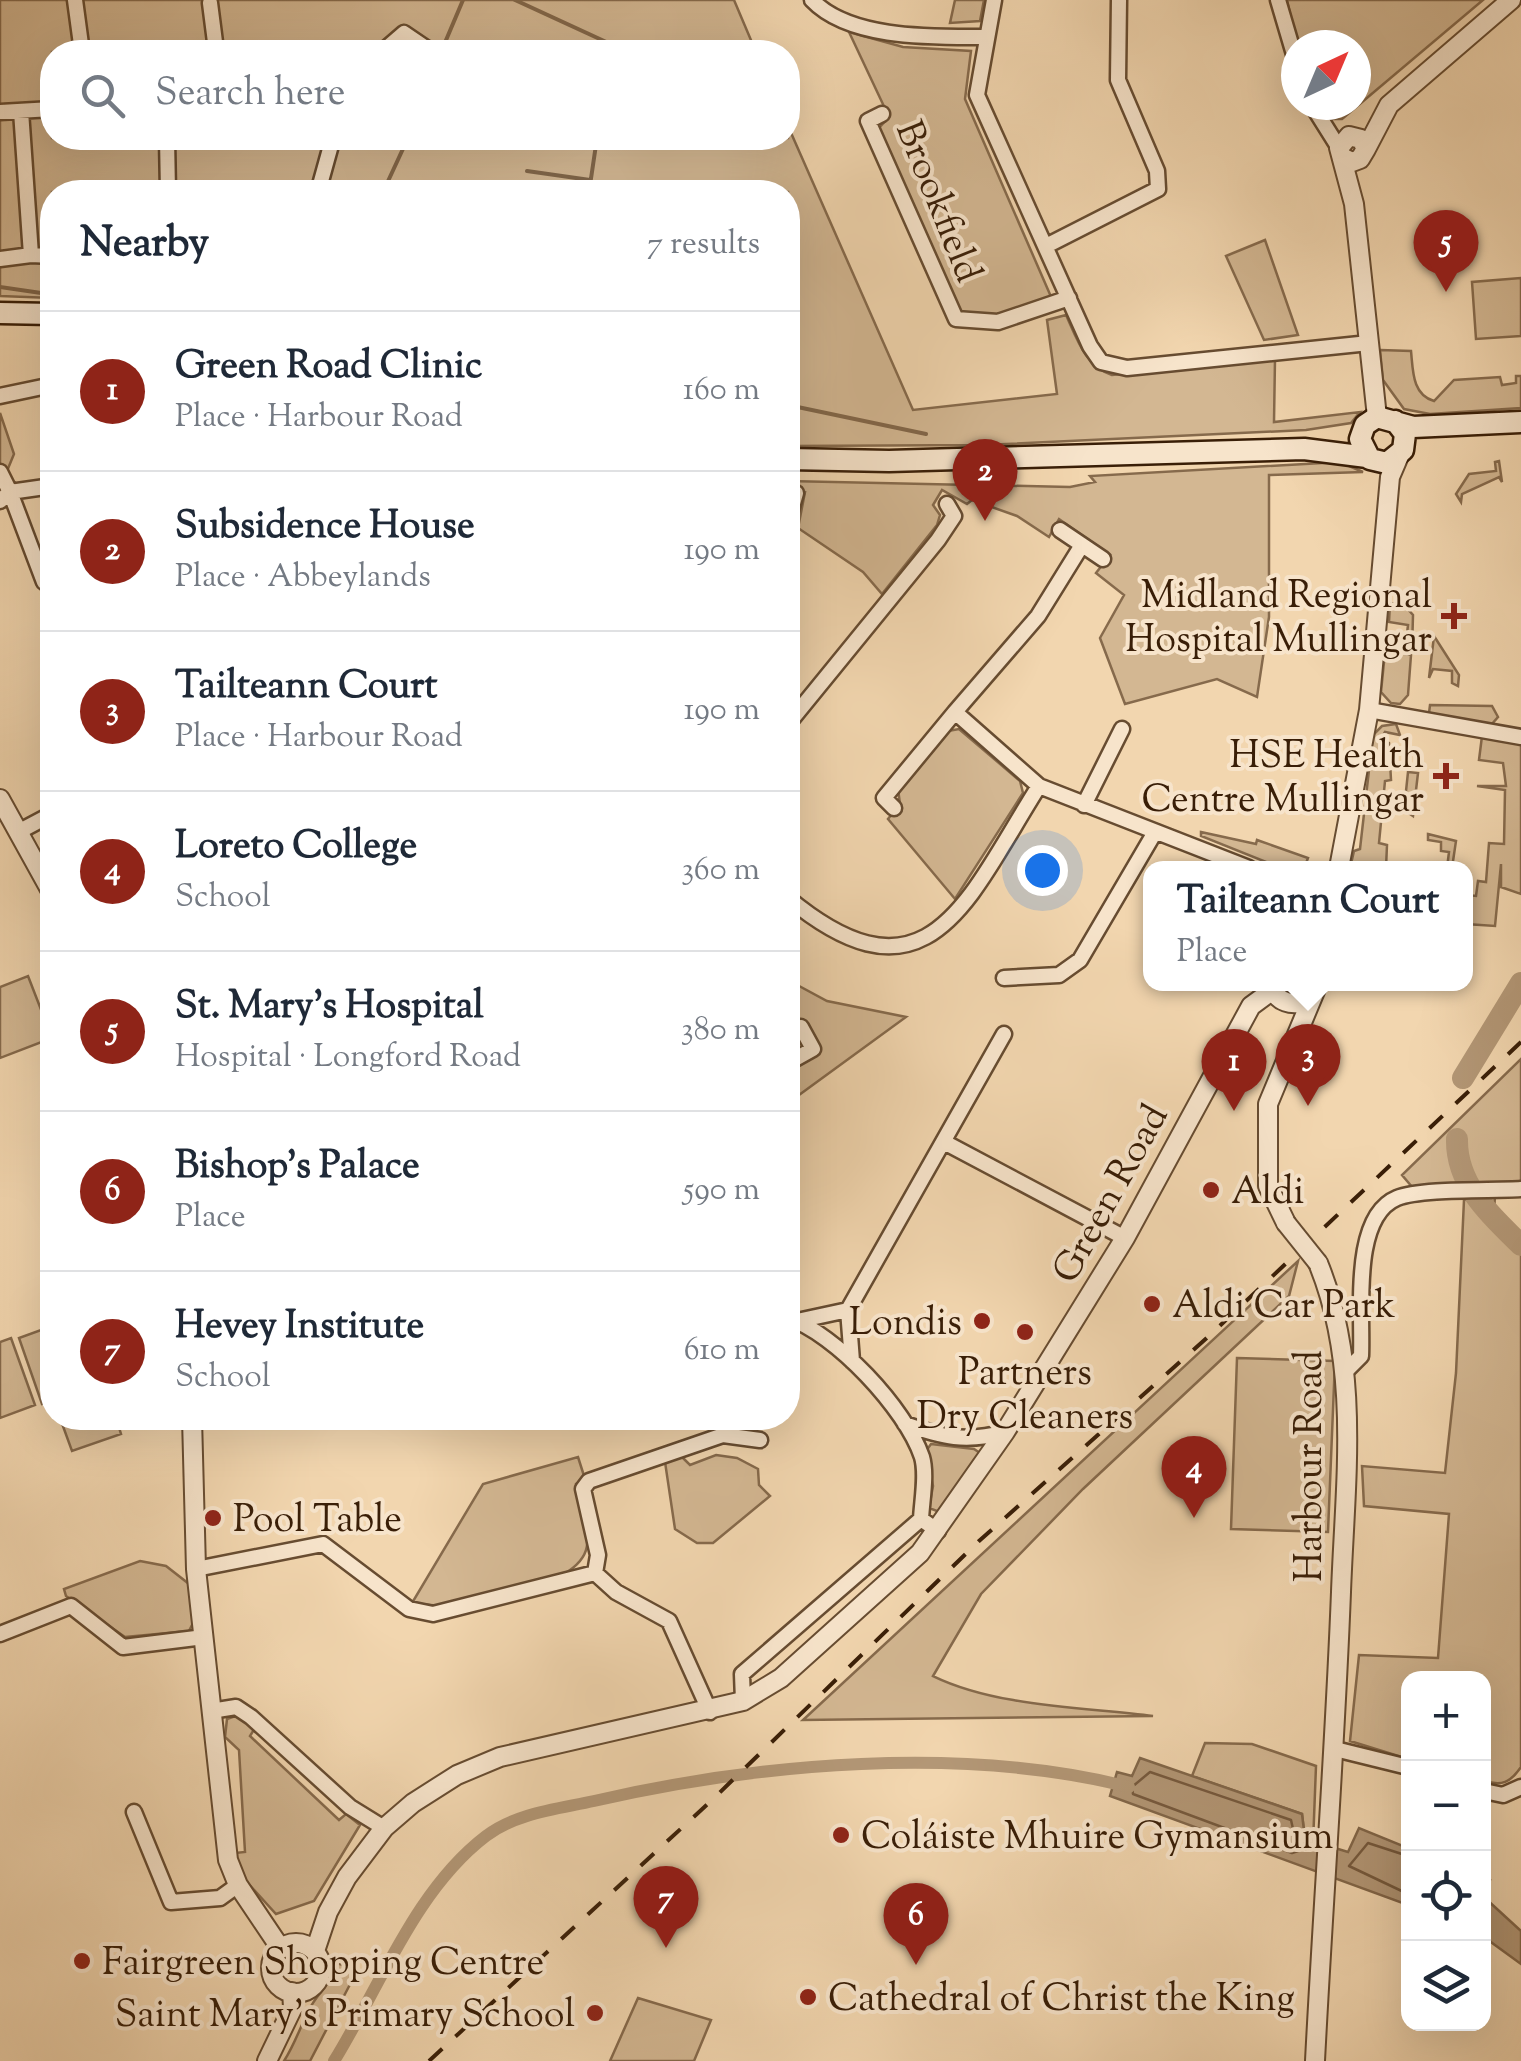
<!DOCTYPE html>
<html lang="en">
<head>
<meta charset="utf-8">
<style>
	body { margin:0; font-family:"Sorts Mill Goudy",serif; background:#f2f2f3; color:#1f2937 }
	.controls { position:absolute; right:30px; bottom:30px; display:grid; overflow:hidden; border-radius:20px; box-shadow:0 10px 40px #0002 }
	.controls button { width:90px; height:90px; display:grid; place-items:center; padding:0; border:0; border-bottom:2px solid #e0e1e3; background:#fff; color:#1f2937; font:50px sans-serif }
	.compass { position:absolute; left:1281px; top:30px; width:90px; height:90px; border-radius:50%; background:#fff; box-shadow:0 10px 40px #0002; rotate:44deg }
	.you { position:absolute; left:1042px; top:870px; width:35px; height:35px; margin:-25px; border:8px solid #fff; border-radius:50%; background:#1a73e8; box-shadow:0 0 0 15px #1a73e833 }
	.badge { display:grid; place-items:center; width:65px; height:65px; border-radius:50%; background:#8f2418; color:#fff; font-size:32px; font-weight:700 }
	.pin { position:absolute; translate:-50% -82px; filter:drop-shadow(0 2px 5px #0008) }
	.pin::after { content:''; position:absolute; top:52px; width:35px; height:30px; background:inherit; clip-path:polygon(0 0,100% 0,50% 100%) }
	.popup { position:absolute; left:1143px; top:861px; width:330px; height:130px; box-sizing:border-box; display:grid; place-content:center; border-radius:20px; background:#fff; filter:drop-shadow(0 2px 8px #0005); font-size:32px; white-space:nowrap; color:#747a83 }
	.popup b { font-size:38px; color:#1f2937 }
	.popup::after { content:''; position:absolute; left:50%; top:100%; margin-left:-20px; border:20px solid transparent; border-top-color:#fff }
	.list { margin:0; padding:0; list-style:none }
	h2 { display:flex; justify-content:space-between; align-items:center; height:130px; margin:0; padding:0 40px; font-size:42px }
	h2 small { font-size:32px; font-weight:400; color:#747a83 }
	.list li { display:grid; grid-template-columns:65px 1fr auto; gap:30px; align-items:center; box-sizing:border-box; height:160px; padding:0 40px; border-top:2px solid #e0e1e3 }
	.list b { display:block; font-size:38px; white-space:nowrap }
	.list p { margin:0; font-size:32px; white-space:nowrap; color:#747a83 }
	.list em { font-size:32px; font-style:normal; color:#747a83 }
	.icon { flex:none; width:55px; height:55px; fill:none; stroke:currentColor; stroke-width:2; stroke-linecap:round; stroke-linejoin:round }
	.map { position:relative; flex:none; width:1521px; height:2061px; overflow:hidden }
	.search { position:absolute; background:#fff; box-shadow:0 10px 40px #0002; left:40px; top:40px; width:760px; height:110px; display:flex; align-items:center; gap:25px; box-sizing:border-box; padding:0 35px; border-radius:40px; color:#747a83; font-size:38px }
	.panel { position:absolute; background:#fff; box-shadow:0 10px 40px #0002; left:40px; top:180px; width:760px; height:1250px; border-radius:40px }
	.map>svg:first-child { display:block }
	.green { fill:#d3b792; stroke:#866a4c; stroke-width:2.5 }
	.water { fill:#b39776; stroke:#82674a; stroke-width:2.5 }
	.lines { fill:none; stroke-linecap:round; stroke-linejoin:round }
	.shore { stroke:#765a3e; stroke-width:2.5 }
	.stream { stroke:#82674a; stroke-width:4 }
	.canal { stroke:#b39776; stroke-width:12 }
	.river { stroke:#b39776; stroke-width:22 }
	.minor-casing { stroke:#674c31; stroke-width:19 }
	.tertiary-casing { stroke:#674c31; stroke-width:22 }
	.secondary-casing { stroke:#391e07; stroke-width:25 }
	.minor { stroke:#f7e4cb; stroke-width:14 }
	.tertiary { stroke:#f7e4cb; stroke-width:18 }
	.secondary { stroke:#f7e4cb; stroke-width:20 }
	.rail { stroke:#391e07; stroke-width:4; stroke-dasharray:18 18; stroke-linecap:butt }
	.tertiary-bridge-casing { stroke:#674c31; stroke-width:22; stroke-linecap:butt }
	.tertiary-bridge { stroke:#f7e4cb; stroke-width:18 }
	.poi-dot { fill:#8f2418; stroke:#f7e4cb; stroke-width:4 }
	.labels { text-anchor:middle; stroke-width:8; stroke-linejoin:round; paint-order:stroke }
	.street-label { font-size:38px; fill:#391e07; stroke:#f7e4cb }
	.poi-label { font-size:38px; fill:#391e07; stroke:#f7e4cb; text-anchor:start }
</style>
</head>
<body>
<div class="map">
<svg width="1521" height="2061" viewBox="0 0 1521 2061">
	<rect width="100%" height="100%" fill="#f2d6af"/>
	<filter id="stains"><feTurbulence type="fractalNoise" baseFrequency=".002" numOctaves="4"/><feColorMatrix values="0 0 0 0 .2 0 0 0 0 .09 0 0 0 0 .02 0 0 0 .5 -.17"/></filter>
	<radialGradient id="worn" r=".72"><stop offset=".6" stop-color="#630" stop-opacity="0"/><stop offset="1" stop-color="#630" stop-opacity=".3"/></radialGradient>
	<path class="green" d="M0,0H734L756,52H52V138H788V126L913,410L1057,394L1047,320L1066,315C1077,339 1085,366 1112,375L1275,359L1274,422L1360,412L1351,423L1306,430L984,445L788,446V192H52V298L0,296Z
		M955,0H984L980,21L950,23Z
		M1287,0H1483L1342,119H1332L1324,105H1356V45H1297Z
		M849,32L903,47L971,51L965,99L1052,299C1026,307 982,329 957,310L878,129L889,117Z
		M1265,240L1298,335L1264,340L1226,256Z
		M1521,278V336L1476,339L1472,282Z
		M1380,350L1411,351C1413,370 1412,395 1434,401L1454,380L1500,377L1502,385L1516,383V376H1521V408L1430,414L1404,409L1383,380Z
		M0,413L14,454L0,488Z
		M1499,461L1502,482L1499,477L1462,494L1461,502L1456,494L1469,474L1496,471L1495,462Z
		M1340,462L1363,472L1269,475V617L1257,697L1217,679L1125,704L1100,638L1124,595L1096,573L1110,555L1059,519L1049,537L1017,516L972,500L967,504L942,490L933,505L940,515L937,525L882,594L863,572L798,528L805,492L788,490V481L1070,487L1095,482L1090,476Z
		M1390,603L1404,605L1413,615L1412,651H1405L1408,625L1389,622Z
		M1434,636L1459,675L1458,686L1452,683V671L1433,669L1429,678Z
		M1386,642L1393,652L1411,655L1408,695L1400,704L1391,703L1381,692Z
		M1430,705L1492,706L1498,717L1491,725L1429,713Z
		M1396,724L1400,735L1385,732L1381,738L1389,743L1391,780L1385,781L1379,843L1387,845L1386,868H1350L1354,851L1360,849L1373,735L1382,726Z
		M959,729L1020,781L1023,793L955,899L888,819L900,804L898,789L948,731Z
		M1482,736L1521,742V894L1501,887V864L1495,926L1466,924V895L1476,896L1478,881L1486,882L1489,843L1504,844L1505,790L1477,786H1506L1503,763L1479,760Z
		M1408,772L1418,773L1413,816L1404,810Z
		M1201,832L1256,844L1257,840L1308,858L1305,866L1312,868H1281L1201,836Z
		M1428,834L1456,841L1452,868H1447L1449,852L1441,851V842L1428,840Z
		M28,976L52,1038L0,1058V987Z
		M788,980L827,1001L906,1017L788,1103Z
		M1521,1059V1185L1413,1188L1402,1175Z
		M1495,1196L1494,1212L1521,1236V1767C1510,1783 1502,1786 1484,1781V1678H1408V1759L1350,1741L1359,1655L1438,1658L1449,1514L1364,1506L1362,1466L1445,1473L1456,1373L1464,1200Z
		M1298,1261L1289,1296L1083,1489L981,1594L933,1676C997,1707 1083,1707 1153,1716L803,1720Z
		M52,1326V1401L42,1404L19,1338Z
		M11,1338L35,1405L0,1418V1342Z
		M1237,1358L1335,1361L1328,1532L1231,1529Z
		M60,1418H116L121,1434L72,1451Z
		M931,1444L974,1449L980,1453L942,1513L929,1508L933,1486L926,1451Z
		M716,1455L737,1458L758,1469L759,1485L770,1496L713,1543H697L675,1529L665,1462L682,1457L690,1465Z
		M578,1457L585,1479L576,1484C579,1524 606,1549 564,1574L440,1606L412,1603L483,1484Z
		M140,1561L166,1566L189,1584L193,1623L189,1631L125,1637L66,1596L64,1589Z
		M238,1715L255,1728L250,1736L339,1820L346,1814L360,1825L314,1901L276,1914L246,1881L235,1853L245,1852L239,1750L225,1737L227,1719Z
		M1205,1743L1252,1744L1316,1766L1313,1844L1305,1839L1302,1814L1192,1776Z
		M335,1962L357,1971L310,2061H284C295,2044 300,2027 309,2010C318,1991 332,1986 335,1962Z
		M638,1998L711,2020L694,2061H610Z"/>
	<path class="water" d="M1140,1758L1302,1814L1305,1839L1348,1852L1359,1828L1408,1848V1905L1110,1796L1117,1772L1132,1776Z
		M1484,1878L1490,1880L1485,1898L1521,1931V1964L1484,1937Z"/>
	<g class="lines">
		<path class="shore" d="M1150,1772L1291,1820L1298,1851L1292,1853L1133,1794L1132,1787Z
			M1408,1856L1368,1843L1349,1866L1408,1894"/>
		<path class="stream" d="M515,0L628,52
			M441,52L463,0
			M527,171L590,180
			M383,192L408,138
			M589,192L597,138
			M0,287L48,294L52,290
			M788,405L926,434"/>
		<path class="canal" d="M334,2061C380,1987 415,1890 486,1836C516,1813 558,1809 594,1801C759,1763 963,1745 1129,1787"/>
		<path class="river" d="M1463,1078L1521,983
			M1457,1139C1456,1185 1491,1216 1521,1245"/>
		<g class="minor-casing">
			<path id="minor" d="M75,0L82,52
				M812,0C850,40 935,37 986,37
				M994,0L977,95L1090,346L1101,362L1127,368L1369,343
				M1278,0L1296,61
				M210,3L216,50L224,52
				M382,52L404,33L429,50
				M1312,105L1339,148
				M0,112L52,109
				M882,114L868,121L956,319L998,322L1069,298
				M167,138L168,192
				M318,192L333,138
				M1046,246L1158,189L1157,171L1118,80L1119,0
				M31,255L52,256
				M0,259L31,255L21,111
				M0,396L52,385
				M0,472L10,492L52,486
				M788,493H796L788,521
				M0,501L10,492L44,582L52,586
				M1060,530L1103,559
				M1369,710L1521,737
				M788,724L938,540L954,516L947,504
				M1039,786L955,712L1038,616L1082,545
				M1084,805L1122,729
				M894,808L884,798L955,712
				M20,831L52,814
				M788,898C929,1015 969,896 1039,786L1249,868
				M1004,978L1059,975L1080,960L1155,832
				M788,1063L813,1049L801,1027
				M944,1142L1125,1238
				M788,1318C835,1333 906,1409 922,1457C927,1474 922,1500 921,1519
				M797,1321L848,1310
				M852,1361L848,1310L1004,1034
				M1347,1370L1361,1356C1363,1312 1351,1217 1397,1198C1421,1188 1492,1191 1521,1189
				M905,1424C942,1437 966,1443 1005,1432
				M196,1569L323,1544L409,1609L433,1614L595,1573
				M595,1573L598,1555L583,1489L589,1481L723,1435L760,1440
				M595,1573L616,1592L669,1621L710,1712
				M0,1634L71,1606L123,1647L204,1637
				M743,1701L742,1674L921,1519L938,1531
				M211,1711L236,1707L251,1717L350,1807L384,1828
				M1335,1749L1408,1767
				M1484,1791L1503,1795L1521,1787
				M134,1812L171,1902L220,1898L238,1885"/>
		</g>
		<g class="tertiary-casing">
			<path id="tertiary" d="M1366,149L1389,105L1511,0
				M1342,157L1352,162L1360,159L1366,149L1361,139L1349,136L1339,148L1354,204L1377,417
				M0,799L52,893
				M1339,868L1369,710L1390,477L1399,456
				M1271,984C1276,1003 1292,1007 1310,1000
				M1286,1223L1268,1186V1104L1318,984
				M192,1418L196,1569L228,1860L238,1885L281,1949
				M271 1968a25 25 0 1 1 50 0a25 25 0 1 1-50 0Z
				M315,1951L328,1912L347,1877L384,1828L413,1803L457,1775L500,1757L743,1701L781,1678L920,1553L1005,1432L1125,1238L1251,1006L1273,990
				M267,2061L293,2007L292,1992
				M1315,2061C1323,1904 1335,1749 1341,1592C1345,1482 1361,1367 1318,1263"/>
		</g>
		<g class="secondary-casing">
			<path id="secondary" d="M0,313L52,314
				M1395,421L1405,434L1403,450L1387,463L1370,459L1360,439L1365,425L1377,417L1413,427L1521,422
				M788,459L889,461L1304,449L1367,457"/>
		</g>
		<use href="#minor" class="minor"/>
		<use href="#tertiary" class="tertiary"/>
		<use href="#secondary" class="secondary"/>
		<path class="rail" d="M429,2061L712,1800L979,1541L1209,1336L1521,1042"/>
		<g class="tertiary-bridge-casing">
			<path id="tertiary-bridge" d="M1286,1223L1318,1263"/>
		</g>
		<use href="#tertiary-bridge" class="tertiary-bridge"/>
	</g>
	<g class="poi-dot">
		<path d="M1449 601h10v10h10v10h-10v10h-10v-10h-10v-10h10z"/>
		<path d="M1441 761h10v10h10v10h-10v10h-10v-10h-10v-10h10z"/>
		<circle cx="1211" cy="1190" r="10"/>
		<circle cx="1152" cy="1304" r="10"/>
		<circle cx="982" cy="1321" r="10"/>
		<circle cx="1025" cy="1332" r="10"/>
		<circle cx="213" cy="1518" r="10"/>
		<circle cx="841" cy="1835" r="10"/>
		<circle cx="82" cy="1961" r="10"/>
		<circle cx="808" cy="1997" r="10"/>
		<circle cx="595" cy="2013" r="10"/>
	</g>
	<g class="labels">
		<g class="street-label">
			<text transform="translate(940 201) rotate(68)" y="13">Brookfield</text>
			<text transform="translate(1109 1193) rotate(-61)" y="13">Green Road</text>
			<text transform="translate(1308 1466) rotate(-90)" y="13">Harbour Road</text>
		</g>
		<g class="poi-label">
			<text x="1432" y="607" text-anchor="end">Midland Regional<tspan x="1432" dy="44">Hospital Mullingar</tspan></text>
			<text x="1424" y="767" text-anchor="end">HSE Health<tspan x="1424" dy="44">Centre Mullingar</tspan></text>
			<text x="1231" y="1203">Aldi</text>
			<text x="1172" y="1317">Aldi Car Park</text>
			<text x="962" y="1334" text-anchor="end">Londis</text>
			<text x="1025" y="1384" text-anchor="middle">Partners<tspan x="1025" dy="44">Dry Cleaners</tspan></text>
			<text x="233" y="1531">Pool Table</text>
			<text x="861" y="1848">Coláiste Mhuire Gymansium</text>
			<text x="102" y="1974">Fairgreen Shopping Centre</text>
			<text x="828" y="2010">Cathedral of Christ the King</text>
			<text x="575" y="2026" text-anchor="end">Saint Mary's Primary School</text>
		</g>
	</g>
	<rect width="100%" height="100%" filter="url(#stains)"/>
	<rect width="100%" height="100%" fill="url(#worn)"/>
</svg>
<div class="controls">
<button>+</button>
<button>−</button>
<button><svg class="icon" aria-label="locate" viewBox="0 0 24 24"><circle cx="12" cy="12" r="6"/><path d="M12 2v4M12 18v4M2 12h4M18 12h4"/></svg></button>
<button><svg class="icon" aria-label="layers" viewBox="0 0 24 24"><path d="M12 4l9 5-9 5-9-5zM3 14l9 5 9-5"/></svg></button>
</div>
<svg class="compass" viewBox="-18 -18 36 36"><path d="M0-13l5 13h-10z" fill="#e53935"/><path d="M0 13l5-13h-10z" fill="#747a83"/></svg>
<div class="you"></div>
<div class="pin badge" style="left:1234px;top:1111px">1</div>
<div class="pin badge" style="left:985px;top:521px">2</div>
<div class="pin badge" style="left:1308px;top:1106px">3</div>
<div class="popup"><b>Tailteann Court</b>Place</div>
<div class="pin badge" style="left:1194px;top:1518px">4</div>
<div class="pin badge" style="left:1446px;top:292px">5</div>
<div class="pin badge" style="left:916px;top:1965px">6</div>
<div class="pin badge" style="left:666px;top:1948px">7</div>
<div class="search"><svg class="icon" aria-label="search" viewBox="0 0 24 24"><circle cx="10" cy="10" r="6"/><path d="M15 15l6 6"/></svg>Search here</div>
<section class="panel">
<h2>Nearby<small>7 results</small></h2>
<ul class="list">
<li><span class="badge">1</span><div><b>Green Road Clinic</b><p>Place · Harbour Road</p></div><em>160 m</em></li>
<li><span class="badge">2</span><div><b>Subsidence House</b><p>Place · Abbeylands</p></div><em>190 m</em></li>
<li><span class="badge">3</span><div><b>Tailteann Court</b><p>Place · Harbour Road</p></div><em>190 m</em></li>
<li><span class="badge">4</span><div><b>Loreto College</b><p>School</p></div><em>360 m</em></li>
<li><span class="badge">5</span><div><b>St. Mary's Hospital</b><p>Hospital · Longford Road</p></div><em>380 m</em></li>
<li><span class="badge">6</span><div><b>Bishop's Palace</b><p>Place</p></div><em>590 m</em></li>
<li><span class="badge">7</span><div><b>Hevey Institute</b><p>School</p></div><em>610 m</em></li>
</ul>
</section>
</div>
</body>
</html>
